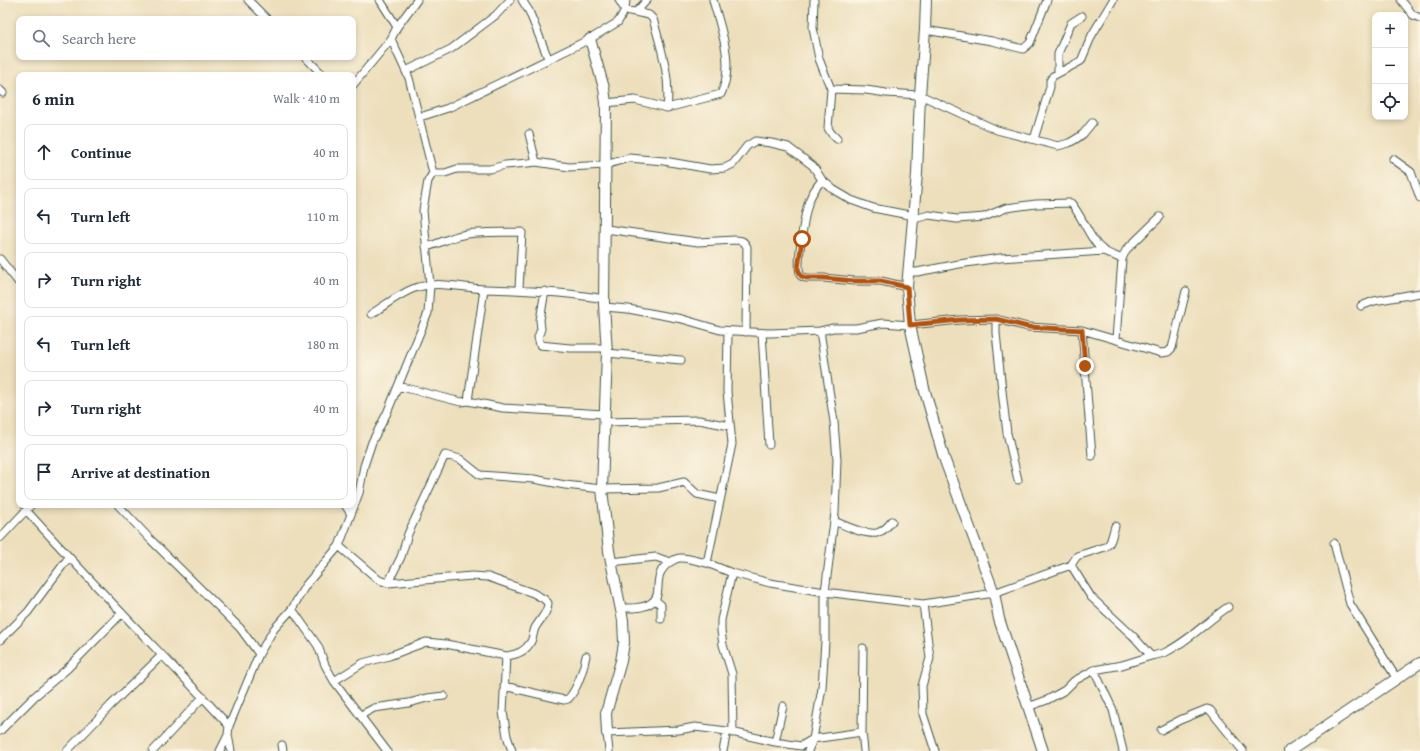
<!DOCTYPE html>
<html lang="en">
<head>
<meta charset="utf-8">
<style>
	body { margin:0; font-family:"Gentium Book Plus",serif; background:#f6f6f7; color:#1f2937 }
	.controls { position:absolute; right:12px; top:12px; display:grid; overflow:hidden; border-radius:8px; box-shadow:0 2px 6px #0003 }
	.controls button { width:36px; height:36px; display:grid; place-items:center; padding:0; border:0; border-bottom:1px solid #e0e1e3; background:#fff; color:#1f2937; font:20px sans-serif }
	.stop { position:absolute; width:12px; height:12px; margin:-9px; border:3px solid #b45309; border-radius:50%; background:#fff }
	.stop.end { background:#b45309; border-color:#fff; box-shadow:0 1px 4px #0008 }
	.list { margin:0; padding:0; list-style:none }
	h2 { display:flex; justify-content:space-between; align-items:center; height:52px; margin:0; padding:0 16px; font-size:17px }
	h2 small { font-size:13px; font-weight:400; color:#747a83 }
	.list li { display:grid; grid-template-columns:26px 1fr auto; gap:12px; align-items:center; box-sizing:border-box; height:56px; margin:0 8px 8px; padding:0 8px; border:1px solid #e0e1e3; border-radius:8px }
	.list b { display:block; font-size:15px; white-space:nowrap }
	.list em { font-size:13px; font-style:normal; color:#747a83 }
	.icon { flex:none; width:22px; height:22px; fill:none; stroke:currentColor; stroke-width:2; stroke-linecap:round; stroke-linejoin:round }
	.map { position:relative; flex:none; width:1420px; height:751px; overflow:hidden }
	.search { position:absolute; background:#fff; box-shadow:0 2px 6px #0003; left:16px; top:16px; width:340px; height:44px; display:flex; align-items:center; gap:10px; box-sizing:border-box; padding:0 14px; border-radius:8px; color:#747a83; font-size:15px }
	.panel { position:absolute; background:#fff; box-shadow:0 2px 6px #0003; left:16px; top:72px; width:340px; height:436px; border-radius:8px }
	.map>svg:first-child { display:block }
	.lines { fill:none; stroke-linecap:round; stroke-linejoin:round }
	.street-casing { stroke:#3e5548; stroke-width:9 }
	.secondary-casing { stroke:#3e5548; stroke-width:12 }
	.street { stroke:#fff; stroke-width:7 }
	.secondary { stroke:#fff; stroke-width:10 }
	.route { stroke:#b45309; stroke-width:5 }
</style>
</head>
<body>
<div class="map">
<svg width="1420" height="751" viewBox="0 0 1420 751">
	<rect width="100%" height="100%" fill="#fcf5e5"/>
	<filter id="ink" filterUnits="userSpaceOnUse"><feTurbulence type="fractalNoise" baseFrequency=".025" numOctaves="2"/><feDisplacementMap in="SourceGraphic" scale="8" xChannelSelector="R" yChannelSelector="G"/><feConvolveMatrix kernelMatrix="1 2 1 2 8 2 1 2 1" color-interpolation-filters="sRGB"/></filter>
	<filter id="wash" filterUnits="userSpaceOnUse"><feTurbulence type="fractalNoise" baseFrequency=".012" numOctaves="4" result="noise"/><feDisplacementMap in="SourceGraphic" scale="16" xChannelSelector="R" yChannelSelector="G"/><feGaussianBlur stdDeviation="0.9" result="paint"/><feColorMatrix in="noise" values="0 0 0 0 0 0 0 0 0 0 0 0 0 0 0 0 0 1.4 0 .05"/><feComposite in="paint" operator="in"/></filter>
	<g filter="url(#wash)">
		<rect width="100%" height="100%" fill="#eddfbc"/>
	</g>
	<g filter="url(#ink)">
		<g class="lines">
			<g class="street-casing">
				<path id="street" d="M248,0L267,19
					M380,0L397,27
					M522,0L529,11L548,58
					M619,0L625,10L626,0
					M814,0L813,28L819,59L831,89L828,128L831,133L837,139
					M1401,0L1413,15L1420,18
					M636,12L647,0
					M925,30L992,41L1023,49L1030,43L1047,0
					M305,57L323,75
					M406,71L451,49L496,15L510,0
					M1058,72V54L1071,23L1082,16
					M353,85L391,39L397,27L417,0
					M831,89L866,90L886,93L920,95L997,130L1058,146L1069,143L1076,139L1083,134L1092,123
					M0,90L3,93
					M606,103L635,100L667,108L721,94C735,64 721,30 713,0
					M420,117L448,108L590,39L618,22L625,10L649,15L653,19C661,48 671,78 667,108
					M529,134L536,162
					M1034,139L1050,87V81L1053,76L1081,61L1092,35L1113,0
					M1393,159L1411,172L1420,198
					M433,173H445L457,169H490L505,165L528,163L536,162L569,167L605,165L629,158L664,161L710,169L725,168L733,164L747,146L755,141L771,143L788,147L813,166L822,180L834,190L851,200L873,208L914,216
					M822,180C817,186 812,193 809,201C805,212 795,268 801,276L806,278H824L854,281H881L907,287
					M914,219L929,215L957,219L972,218L984,217L1006,208L1036,204L1071,203C1083,217 1089,240 1104,251C1109,254 1116,256 1122,259
					M606,229L698,242L735,240C742,240 744,241 747,247L746,332
					M426,247C439,244 450,237 462,235C481,231 503,233 522,232L519,289
					M0,259L19,283
					M909,272H917L959,264L1000,258L1104,251
					M545,291L540,320L541,329L538,337L540,345L570,348H607
					M1361,306L1374,301L1420,293
					M604,307L628,309L682,319L720,330L770,333L820,331L833,328H856L883,323L910,325L960,320L996,319L1028,327L1082,330L1161,353L1168,352L1172,348L1186,291
					M371,314C386,305 401,292 418,287C441,281 463,288 485,289C525,290 565,292 604,299
					M996,319V333L1003,400L1007,433L1018,480
					M1082,330L1092,456
					M728,331L727,391L732,444L707,563L732,573L770,583L825,592L923,604L994,593L1071,565L1077,556L1105,547L1109,544L1111,540L1115,526
					M762,333L769,445
					M1116,339L1122,259L1126,250L1160,217
					M607,353L681,360
					M398,386L461,402L468,401L503,408L604,414
					M468,401L484,289
					M605,422L699,420L730,426
					M118,505L150,539L240,628L259,654
					M345,505L351,514
					M26,510C70,559 116,607 162,655C184,678 207,701 229,726
					M834,521C846,526 864,535 877,533C884,531 889,525 892,521
					M0,538L31,505
					M1334,543L1350,604L1397,679
					M611,562L656,557L670,562
					M732,573L721,620V631L723,645L732,674L733,733
					M388,583L401,557L408,534L445,455L460,459L480,475L534,479L565,485L602,489L658,488L684,482L697,494L720,499
					M655,600L661,605V619
					M923,604L930,658L922,686L923,714L935,751
					M621,608C630,608 643,609 651,603C665,594 650,576 669,563C672,561 676,558 680,558C687,557 700,562 707,563
					M292,609L305,586L339,546L359,493L364,466L372,442L387,413L428,313L430,285L423,210L428,181L433,173L409,78L391,39
					M0,640L28,612L69,557
					M863,648L862,732L864,751
					M506,656L503,712L507,736L512,751
					M1151,656C1156,655 1162,654 1166,652C1189,641 1207,621 1228,607
					M1094,670L1113,710L1123,751
					M334,681L363,663L389,656L426,642L446,644L506,656C515,655 525,652 530,643C533,639 533,633 535,628C540,619 548,613 548,603L544,599L533,593L488,577L472,576L388,583L379,580L339,546
					M504,686L564,700L568,699C577,690 584,668 586,656
					M1028,707L1047,700L1065,690L1074,681L1094,670L1122,665L1151,656L1134,637L1091,597L1071,565
					M361,715L374,708L409,703L427,698L444,696
					M1161,730L1180,720L1207,709L1210,710L1243,751
					M0,731L35,696L67,669L122,613
					M775,742L783,706
					M282,745L283,751
					M67,751L111,705L162,655
					M153,751L203,697
					M220,751L228,735
					M231,751L228,735L229,726L259,654L274,629L292,609L318,646L325,665L334,681L387,751
					M609,751L607,733L679,730L695,727L727,731L775,742L801,746L813,739L862,732
					M723,751L727,731
					M808,751L813,739L822,688L825,641V592L835,513L837,460L834,422L820,331"/>
			</g>
			<g class="secondary-casing">
				<path id="secondary" d="M926,0L925,30L920,95L917,174L907,287L910,325L924,388L944,458L994,593L999,619L1043,751
					M590,39L604,88L606,103L604,305L607,353L602,489L609,551L623,620L624,643L621,661L606,713L607,733
					M1289,751L1420,663"/>
			</g>
			<use href="#street" class="street"/>
			<use href="#secondary" class="secondary"/>
		</g>
	</g>
	<g class="lines" filter="url(#ink)">
		<path class="route" d="M802,239L798,269L801,276L806,278H824L854,281H881L907,287L910,325L960,320L996,319L1028,327L1082,330L1085,366"/>
	</g>
</svg>
<div class="controls">
<button>+</button>
<button>−</button>
<button><svg class="icon" aria-label="locate" viewBox="0 0 24 24"><circle cx="12" cy="12" r="6"/><path d="M12 2v4M12 18v4M2 12h4M18 12h4"/></svg></button>
</div>
<div class="stop" style="left:802px;top:239px"></div>
<div class="stop end" style="left:1085px;top:366px"></div>
<div class="search"><svg class="icon" aria-label="search" viewBox="0 0 24 24"><circle cx="10" cy="10" r="6"/><path d="M15 15l6 6"/></svg>Search here</div>
<section class="panel">
<h2>6 min<small>Walk · 410 m</small></h2>
<ul class="list">
<li><svg class="icon" aria-label="ahead" viewBox="0 0 24 24"><path d="M12 20V5M6 11l6-6 6 6"/></svg><div><b>Continue</b></div><em>40 m</em></li>
<li><svg class="icon" aria-label="left" viewBox="0 0 24 24"><path d="M17 20v-9H6M10 6l-5 5 5 5"/></svg><div><b>Turn left</b></div><em>110 m</em></li>
<li><svg class="icon" aria-label="right" viewBox="0 0 24 24"><path d="M7 20v-9h11M14 6l5 5-5 5"/></svg><div><b>Turn right</b></div><em>40 m</em></li>
<li><svg class="icon" aria-label="left" viewBox="0 0 24 24"><path d="M17 20v-9H6M10 6l-5 5 5 5"/></svg><div><b>Turn left</b></div><em>180 m</em></li>
<li><svg class="icon" aria-label="right" viewBox="0 0 24 24"><path d="M7 20v-9h11M14 6l5 5-5 5"/></svg><div><b>Turn right</b></div><em>40 m</em></li>
<li><svg class="icon" aria-label="arrive" viewBox="0 0 24 24"><path d="M6 21V4h12l-3 4 3 4H6"/></svg><div><b>Arrive at destination</b></div></li>
</ul>
</section>
</div>
</body>
</html>
